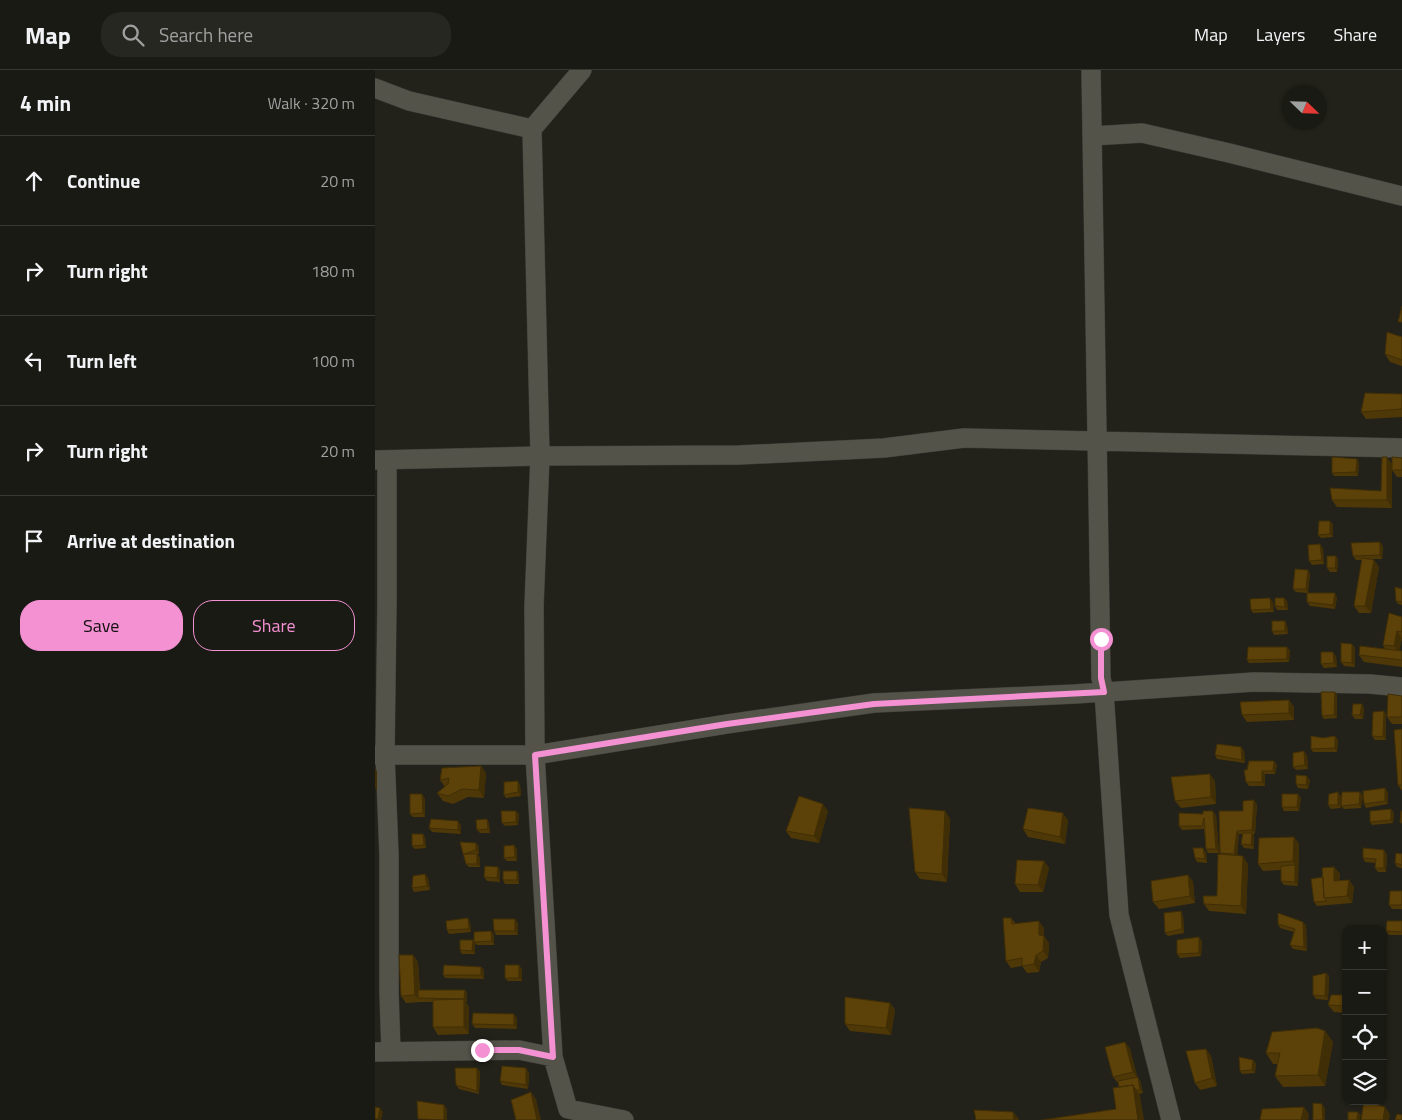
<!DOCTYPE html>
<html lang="en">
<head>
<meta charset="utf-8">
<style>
	body { margin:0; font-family:"Titillium Web",sans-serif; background:#272722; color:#f1f3f6 }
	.controls { position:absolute; right:15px; bottom:15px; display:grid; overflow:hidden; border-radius:10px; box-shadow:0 1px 4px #0004 }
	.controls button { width:45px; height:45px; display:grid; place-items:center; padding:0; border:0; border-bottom:1px solid #383834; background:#1a1a14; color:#f1f3f6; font:25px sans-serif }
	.compass { position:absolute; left:907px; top:15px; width:45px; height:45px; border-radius:50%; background:#1a1a14; box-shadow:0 1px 4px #0004; rotate:113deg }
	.stop { position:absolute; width:15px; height:15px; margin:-11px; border:4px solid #f491d3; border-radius:50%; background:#fff }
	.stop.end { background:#f491d3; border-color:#fff; box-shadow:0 1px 5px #0008 }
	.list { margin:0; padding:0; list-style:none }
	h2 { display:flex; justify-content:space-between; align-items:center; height:65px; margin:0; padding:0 20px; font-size:21px }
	h2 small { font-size:16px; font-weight:400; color:#9fa1a0 }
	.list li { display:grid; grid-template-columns:32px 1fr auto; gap:15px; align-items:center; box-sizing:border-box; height:90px; padding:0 20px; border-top:1px solid #383834 }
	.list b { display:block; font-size:19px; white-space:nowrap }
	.list em { font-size:16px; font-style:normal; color:#9fa1a0 }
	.actions { display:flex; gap:10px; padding:15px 20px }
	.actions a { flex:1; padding:11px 0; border:1px solid #f491d3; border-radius:20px; text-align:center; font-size:18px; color:#f491d3 }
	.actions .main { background:#f491d3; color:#111 }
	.icon { flex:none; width:28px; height:28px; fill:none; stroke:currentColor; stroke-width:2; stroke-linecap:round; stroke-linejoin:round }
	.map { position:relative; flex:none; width:1027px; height:1050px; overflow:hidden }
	header { display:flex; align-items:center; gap:30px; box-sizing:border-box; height:70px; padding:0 25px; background:#1a1a14; border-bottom:1px solid #383834 }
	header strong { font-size:24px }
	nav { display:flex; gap:28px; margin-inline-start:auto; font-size:18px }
	.search { width:350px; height:45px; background:#272722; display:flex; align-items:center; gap:12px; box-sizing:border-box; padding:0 18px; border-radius:20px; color:#9fa1a0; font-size:19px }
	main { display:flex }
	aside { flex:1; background:#1a1a14 }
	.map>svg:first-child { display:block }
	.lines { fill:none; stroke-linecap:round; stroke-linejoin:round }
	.minor-casing { stroke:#3e3d37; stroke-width:20 }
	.minor { stroke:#53534a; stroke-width:19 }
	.wall { fill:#4f3807 }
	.shaded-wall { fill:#402e06 }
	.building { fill:#5c4108; stroke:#402e06 }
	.route { stroke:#f491d3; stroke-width:6 }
</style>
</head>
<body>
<header>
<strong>Map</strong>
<div class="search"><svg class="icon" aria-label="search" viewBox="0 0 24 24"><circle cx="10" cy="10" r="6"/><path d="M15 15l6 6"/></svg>Search here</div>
<nav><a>Map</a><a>Layers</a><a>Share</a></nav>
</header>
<main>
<aside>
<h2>4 min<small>Walk · 320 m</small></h2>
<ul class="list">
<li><svg class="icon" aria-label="ahead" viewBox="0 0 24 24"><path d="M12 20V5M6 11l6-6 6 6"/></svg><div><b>Continue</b></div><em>20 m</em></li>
<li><svg class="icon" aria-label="right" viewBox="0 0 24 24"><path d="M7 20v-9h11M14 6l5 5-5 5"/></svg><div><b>Turn right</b></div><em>180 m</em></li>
<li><svg class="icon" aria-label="left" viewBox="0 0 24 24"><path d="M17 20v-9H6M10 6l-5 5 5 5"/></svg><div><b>Turn left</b></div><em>100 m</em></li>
<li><svg class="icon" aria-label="right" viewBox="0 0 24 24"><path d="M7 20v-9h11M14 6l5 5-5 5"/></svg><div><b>Turn right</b></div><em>20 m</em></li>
<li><svg class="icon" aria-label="arrive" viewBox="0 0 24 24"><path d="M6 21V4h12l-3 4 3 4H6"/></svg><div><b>Arrive at destination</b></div></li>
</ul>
<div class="actions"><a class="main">Save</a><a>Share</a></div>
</aside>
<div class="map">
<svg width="1027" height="1050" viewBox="0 0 1027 1050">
	<rect width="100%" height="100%" fill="#22221a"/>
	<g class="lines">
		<g class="minor-casing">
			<path id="minor" d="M207,0L157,59L165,386L159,536L160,685L178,987L193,1039L249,1050
				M716,0L726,608L729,622L744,845L796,1050
				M0,18L34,31L157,59
				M717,66L767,63L854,83L1027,126
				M0,390L165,386L364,385L509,378L589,368L1027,378
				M12,390V532L10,684L14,785V922L16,982
				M0,685H160L352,654L499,633L700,624L879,612L995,614L1027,617
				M0,982L144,980L178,987"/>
		</g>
		<use href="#minor" class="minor"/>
	</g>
	<path class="wall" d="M1027,267V296L1015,292L1010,284Z
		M1027,324V347L991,349L986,342Z
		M1027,388V407H1022L1017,400V438L962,437L957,430L1006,421L1017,394Z
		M982,389L984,393L983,406H959L957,403Z
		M958,454V467L946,468L943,465Z
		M1008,476L1007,489H998L1004,497L996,543H984L979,536L987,490H981L978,486Z
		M948,478L949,494L937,495L934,491Z
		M961,486L963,490L962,502H955L952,498Z
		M933,500L935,504L933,523L962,527L960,539L935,536L932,532V523L921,522L918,519Z
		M1027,519V535L1023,534L1021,531Z
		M909,528L912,531L913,540H902L900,536Z
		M898,532L899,542L878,543L876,540Z
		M1027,547V568L1024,581H1027V597L989,592L984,585L1010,579L1008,575Z
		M910,551L912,555L913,564L899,565L897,561Z
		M977,574L980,578V597L969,596L966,592Z
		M915,580L914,592L874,593L872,590Z
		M961,586L962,597L949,598L946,594Z
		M962,625V648L949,649L947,646Z
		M1027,626V654H1017L1012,647Z
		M914,630L919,637V650L872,652L867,645Z
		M989,638L988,649H980L977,645Z
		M1009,641L1011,645V670H1000L997,666Z
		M1027,659V721L1023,715Z
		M960,666L963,670L962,682H938L936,679L948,668Z
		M866,677L869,681L870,693L842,689L840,685Z
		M932,685L933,699L921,700L918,697Z
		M899,691L902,695L900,704H890V716H874L871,712L872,700Z
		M106,696L111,703L109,728L93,727L78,734L68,731L62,723L70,717L65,710Z
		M935,710L933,719L923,718L921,714Z
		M840,711L841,734L806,738L800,731Z
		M145,715L146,726L131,728L129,725Z
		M1013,722V734L991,738L989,734Z
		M988,725L986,738L969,739L966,736Z
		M966,726V738L956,739L953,735Z
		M50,728V747H38L35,744Z
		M926,728L924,741H909L907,737Z
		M882,734L880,764H878L879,766V779L869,778L866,774L867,764H864L862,786L873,794L871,844L834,841L829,834L842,826L846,784L845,783L868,741Z
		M1016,739L1019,743L1018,753L997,755L995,752Z
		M453,741L444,773L416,768L411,761Z
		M570,741L575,749L572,812L545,809L540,802Z
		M144,744L143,755L130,756L127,753Z
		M828,744L841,745L844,783H833L831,779L829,759L807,760L804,756Z
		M112,749L114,753L115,763H105L102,760Z
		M693,750L690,774L653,767L648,759Z
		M86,755V764L57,762L54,758Z
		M50,767L51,778L40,779L37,776Z
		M919,767L924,774L923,816L909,815L906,811V800L888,801L883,794Z
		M85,772L104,776V784H102L105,788V797H94L91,794Z
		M139,775L142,779V791H132L129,788Z
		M831,782L832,793L822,792L820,788Z
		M1012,784L1011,802H1003L1000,798L1001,793L990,792L988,788Z
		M1027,784V798L1022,797L1020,793Z
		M669,791L674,798L668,822H645L640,814Z
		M123,797L125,801V812L112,811L109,807Z
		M959,797L965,804L964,811L974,810L979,817L977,833L942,836L939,832L948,807Z
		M142,801L144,805V814H130L128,810Z
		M50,804L53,808L55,820L39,822L37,818Z
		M813,805L818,812L820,833L784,839L778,832Z
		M1027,821V839H1017L1014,835Z
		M808,845L809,863L793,866L790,863Z
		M636,848L641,854L669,858V866L674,873L673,888L666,892L664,902L652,903L647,896L636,898L631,891Z
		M1027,851V865H1014L1011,861Z
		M95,852L96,862L74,864L72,860Z
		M143,853V865H121L119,861Z
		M903,854L931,855L932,881L918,879L915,875L919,862L905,858Z
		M116,861L119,864V875H102L99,872Z
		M98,870L100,874V884H87L85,880Z
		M827,871L826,886L805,888L802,884Z
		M38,885L43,892L45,920H90L92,924V932H90L94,937V964L63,965L58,957V932H46L31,933L26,926Z
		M106,897L109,900V909L70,908L68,905Z
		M147,899V911H133L130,908Z
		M951,903L954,906L953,930L941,929L938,925Z
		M971,925V943L959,942L953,935Z
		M515,933L520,940L516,965L475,961L470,954Z
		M142,948V959L100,958L97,954Z
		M950,961L958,972L950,1016L908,1017L900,1006L903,994H898L891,983Z
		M750,972L755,979L762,1007L765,1011L768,1023L764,1024L765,1026L741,1039L744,1017V1014L738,1007Z
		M831,979L836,986L842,1016L825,1020L820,1013Z
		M878,990L881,994L880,1003L867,1004L865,1001Z
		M105,1001L104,1024L84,1019L81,1015Z
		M154,1002L153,1019L127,1015L125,1011Z"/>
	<path class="shaded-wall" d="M1012,387L1017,394V438L1012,430Z
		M982,389L984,393L983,406L981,402Z
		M955,451L958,454V467L955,464Z
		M1005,472L1008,476L1007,489L1005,485Z
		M945,474L948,478L949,494L947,490Z
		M961,486L963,490L962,502L960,498Z
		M999,490L1004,497L996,543L990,536Z
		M933,500L935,504L933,523L931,519Z
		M960,523L962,527L960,539L958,535Z
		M895,528L898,532L899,542L896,539Z
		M909,528L912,531L913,540L910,537Z
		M910,551L912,555L913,564L910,561Z
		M1022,561L1027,568L1024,583L1019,576Z
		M977,574L980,578V597L977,593Z
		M912,577L915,580L914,592L912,589Z
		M958,582L961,586L962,597L959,593Z
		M960,622L962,625V648L959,645Z
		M914,630L919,637V650L914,643Z
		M987,634L989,638L988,649L985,645Z
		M1009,641L1011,645V670L1008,667Z
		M960,666L963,670L962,682L960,678Z
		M866,677L869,681L870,693L867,690Z
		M929,681L932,685L933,699L930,695Z
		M899,691L902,695L900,704L898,701Z
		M106,696L111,703L109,728L104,720Z
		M0,699L2,701V721L0,718Z
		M887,701L890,704V716L887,712Z
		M835,704L840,711L841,734L836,727Z
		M932,706L935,710L933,719L931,715Z
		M143,711L145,715L146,726L143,722Z
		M1010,718L1013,722V734L1010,731Z
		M963,722L966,726V738L963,735Z
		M985,722L988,725L986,738L984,734Z
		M47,724L50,728V747L48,743Z
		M923,724L926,728L924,741L922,737Z
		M879,730L882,734L880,764L877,760Z
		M448,734L453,741L444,773L439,766Z
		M1016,739L1019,743L1018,753L1016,750Z
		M141,741L144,744L143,755L141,752Z
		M570,741L575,749L572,812L567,804Z
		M838,741L841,745L844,783L841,779Z
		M688,743L693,750L690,774L685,767Z
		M112,749L114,753L115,763L113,759Z
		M83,751L86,755V764L83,760Z
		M862,761L864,764L862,787L859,784Z
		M877,763L879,766V779L876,775Z
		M48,764L50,767L51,778L49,775Z
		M919,767L924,774L923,816L920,812V795L918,791Z
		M101,773L104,776V784L101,780Z
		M139,775L142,779V791L140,787Z
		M828,778L831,782L832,793L830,789Z
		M1009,780L1012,784L1011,802L1009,798Z
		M102,784L105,788V797L102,794Z
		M868,786L873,794L871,844L866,836Z
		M669,791L674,798L668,822L663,815Z
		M123,797L125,801V812L122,808Z
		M959,797L965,804L964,819L959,811Z
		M142,801L144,805V814L142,810Z
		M50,804L53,808L55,820L52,816Z
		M813,805L818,812L820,833L815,826Z
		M974,810L979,817L977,833L972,826Z
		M806,841L808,845L809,863L807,859Z
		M93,848L95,852L96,862L94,859Z
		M140,849L143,853V865L140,861Z
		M664,851L669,858V867V866L674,873L673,888L668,881L664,865Z
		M928,852L931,855L932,881L929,877Z
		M116,861L119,864V875L117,871Z
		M824,867L827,871L826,886L824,883Z
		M98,870L100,874V884L97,881Z
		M38,885L43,892L45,928H43L40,925Z
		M661,885L666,892L664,902L659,894Z
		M144,895L147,899V911L144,908Z
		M106,897L109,900V909L106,905Z
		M951,903L954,906L953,930L950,926Z
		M90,920L92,924V932L89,929Z
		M89,929L94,937V964L89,957Z
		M515,933L520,940L516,965L511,958Z
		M139,944L142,948V959L139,955Z
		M950,961L958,972L950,1016L943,1005Z
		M750,972L755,979L763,1009L758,1002Z
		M831,979L836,986L842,1016L837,1008Z
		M878,990L881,994L880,1003L877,1000Z
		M102,998L105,1001L104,1024L102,1021Z
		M151,998L154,1002L153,1019L151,1015Z
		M763,1007L765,1011L768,1023L765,1020Z
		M758,1015L765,1026L769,1050H763Z
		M156,1022L161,1029L166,1050H162Z
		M999,1031H1005L1003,1042L998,1034Z
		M947,1034L950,1038V1050H948Z
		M69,1035L72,1039V1050H69Z
		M929,1037L934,1044L933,1050H926Z
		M1010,1037L1015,1044L1014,1050H1008Z
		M5,1038L8,1042L6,1050H3V1049Z
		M638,1042L644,1049V1050H639Z
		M983,1042L986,1045L985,1050H982Z"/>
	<path class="building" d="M1027,236V252H1023Z
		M1012,262L1027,267V290L1010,284Z
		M990,323L1027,324V339L986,342Z
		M957,387L982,389L981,402L957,403Z
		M1007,387H1012V430H957L955,418L1006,421Z
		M1017,387L1027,388V400H1017Z
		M944,451H955V464L943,465Z
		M1005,472V485L978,486L976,473Z
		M945,474L947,490L934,491L933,475Z
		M952,486H961L960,498H952Z
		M987,488L999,490L990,536H979Z
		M920,499L933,500L931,519H918Z
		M1020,517L1027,519V532L1021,531Z
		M932,523H960L958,535L932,532Z
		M895,528L896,539L876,540L875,529Z
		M900,528H909L910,537L900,536Z
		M1014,543L1027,547V562L1022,561L1019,576L1008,575Z
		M897,551H910V561H897Z
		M966,573L977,574V593L966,592Z
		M985,576L1027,581V590L984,585Z
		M873,577H912V589L872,590Z
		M946,582H958L959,593L946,594Z
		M946,622H960L959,645L947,646Z
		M1013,624L1027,626V647H1012Z
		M914,630V643L867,645L865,632Z
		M978,634H987L985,645H977Z
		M1009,641L1008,667L997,666L998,642Z
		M1027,659V715H1023L1019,660Z
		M936,666L948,668L960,666V678L936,679Z
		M842,674L866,677L867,690L840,685Z
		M929,681L930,695L918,697V683Z
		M874,691H899L898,701H887V712H871L869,700H872Z
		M106,696L104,720L87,719L73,726L62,723L73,714L74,708L65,710L67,698Z
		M835,704L836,727L800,731L796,707Z
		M921,705L932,706L931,715L921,714Z
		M143,711V722L129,725V712Z
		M1010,718V731L989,734L988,721Z
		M963,722V735H953L954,724Z
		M967,722H985L984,734L966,736Z
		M35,724H47L48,743L35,744Z
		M907,724H923L922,737H907Z
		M424,726L448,734L439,766L411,761Z
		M879,730L877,760L862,761L859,784L845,783L844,741H868V731Z
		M534,738L570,741L567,804L540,802Z
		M653,738L688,743L685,767L648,759Z
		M1016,739V750L995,752V741Z
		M126,741H141V752L127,753Z
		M828,741H838L841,779H831L829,748L827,756H804V743L828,744Z
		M1026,741H1027V753H1025Z
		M56,749L83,751V760L54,758Z
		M112,749L113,759L102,760L101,750Z
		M868,763H877L876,775L866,774Z
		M37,764H48L49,775L37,776Z
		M919,767L918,791L883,794L884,768Z
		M85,772L101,773V780L89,784H102V794H91Z
		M139,775L140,787L129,788V776Z
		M818,778H828L830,789L820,788Z
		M988,778L1009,780V798H1000L1001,789L988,788Z
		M1021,783L1027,784V795L1020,793Z
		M843,784L868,786L866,836L829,834L828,826H842Z
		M642,790L669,791L663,815L640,814Z
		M920,795V812L906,811V796Z
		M110,796L123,797L122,808L109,807Z
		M959,797V811L974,810L972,826L949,828L947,798Z
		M128,801H142V810H128Z
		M50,804L52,816L37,818L38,806Z
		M813,805L815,826L778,832L776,811Z
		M948,807L949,828L952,831L939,832L936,809Z
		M1015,821H1027V835H1014Z
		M806,841L807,859L790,863L789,843Z
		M903,843L928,852L929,877L915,875L920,859L903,854Z
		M93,848L94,859L72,860L71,851Z
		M628,848H636L637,854L664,851V865L669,866L668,881L661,885L659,894L647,896V888L631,891Z
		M118,849H140V861H119Z
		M1012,851H1027V862L1011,861Z
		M116,861L117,871L99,872V862Z
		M824,867V883L802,884V870Z
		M85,870H98L97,881L85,880Z
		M24,885H38L40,925L26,926Z
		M69,895L106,897V905H68Z
		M130,895H144V908H130Z
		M951,903L950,926L938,925V906Z
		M43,920H90L89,929L43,928Z
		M956,925H971V936L953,935Z
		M470,927L515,933L511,958L470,954Z
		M89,929V957H58V930Z
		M98,943L139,944V955L97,954Z
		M942,958L950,961L943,1005L900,1006L905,983H891L897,962Z
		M750,972L758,1002L738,1007L730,977Z
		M831,979L837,1008L820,1013L811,981Z
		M864,987L878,990L877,1000L865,1001Z
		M127,996L151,998V1015L125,1011Z
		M80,998H102V1021L81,1015Z
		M763,1007L765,1020H761L758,1015L744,1017L743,1011Z
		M758,1015L763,1050H667L741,1039L738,1018Z
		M156,1022L162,1050H141L136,1030Z
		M42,1031L69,1035V1050L43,1049Z
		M989,1031H999L998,1034L1010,1037L1008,1050H986Z
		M938,1033L947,1034L948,1050H938Z
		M0,1037L5,1038L3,1049H0Z
		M929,1037L926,1050H885L887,1039Z
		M599,1040L638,1042L639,1050H601Z
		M973,1042H983L982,1050H973Z
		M1022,1044L1027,1045V1050H1020Z"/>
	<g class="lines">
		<path class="route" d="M107,980H144L178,987L160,685L352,654L499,634L729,622L726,608V569"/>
	</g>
</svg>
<div class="controls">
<button>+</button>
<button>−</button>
<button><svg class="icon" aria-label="locate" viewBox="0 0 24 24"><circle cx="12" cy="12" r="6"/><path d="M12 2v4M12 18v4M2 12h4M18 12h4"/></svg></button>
<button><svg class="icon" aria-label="layers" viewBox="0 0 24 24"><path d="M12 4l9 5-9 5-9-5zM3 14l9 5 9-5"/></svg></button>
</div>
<svg class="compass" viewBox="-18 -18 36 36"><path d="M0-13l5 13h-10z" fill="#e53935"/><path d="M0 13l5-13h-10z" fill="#9fa1a0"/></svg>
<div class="stop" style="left:726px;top:569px"></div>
<div class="stop end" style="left:107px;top:980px"></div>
</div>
</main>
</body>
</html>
